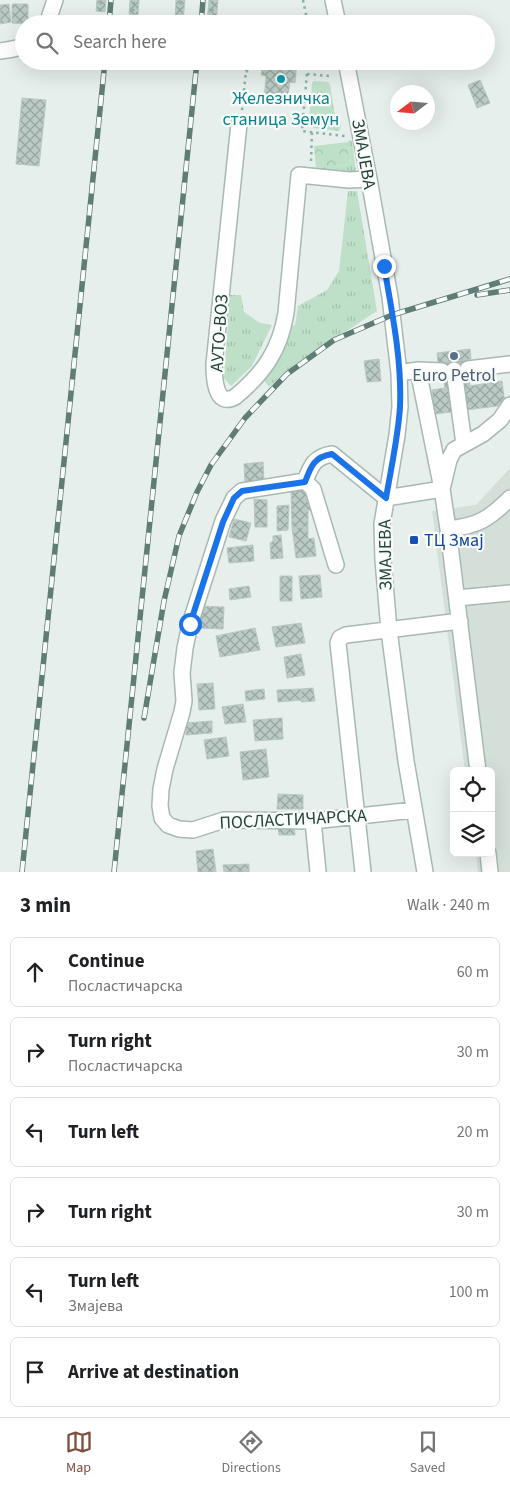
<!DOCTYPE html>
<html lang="en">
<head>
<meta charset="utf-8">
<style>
	body { margin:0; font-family:"Source Sans 3",sans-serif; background:#f6f6f6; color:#202124 }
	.controls { position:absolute; right:15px; bottom:15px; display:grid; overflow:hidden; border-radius:8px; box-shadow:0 5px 20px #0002 }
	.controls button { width:45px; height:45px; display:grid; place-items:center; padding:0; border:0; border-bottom:1px solid #e0e0e0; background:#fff; color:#202124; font:25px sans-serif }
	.compass { position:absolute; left:390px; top:85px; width:45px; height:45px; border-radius:50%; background:#fff; box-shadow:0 5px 20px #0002; rotate:254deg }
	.stop { position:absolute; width:15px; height:15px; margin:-11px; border:4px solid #1a73e8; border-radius:50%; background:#fff }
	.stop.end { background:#1a73e8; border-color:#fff; box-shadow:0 1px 5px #0008 }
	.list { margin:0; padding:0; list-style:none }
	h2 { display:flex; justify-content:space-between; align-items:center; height:65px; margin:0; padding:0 20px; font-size:21px }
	h2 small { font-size:16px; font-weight:400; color:#757577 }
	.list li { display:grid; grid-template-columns:32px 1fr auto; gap:15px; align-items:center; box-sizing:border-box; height:70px; margin:0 10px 10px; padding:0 10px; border:1px solid #e0e0e0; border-radius:8px }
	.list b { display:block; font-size:19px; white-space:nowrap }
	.list p { margin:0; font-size:16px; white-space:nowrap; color:#757577 }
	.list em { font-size:16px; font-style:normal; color:#757577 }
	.icon { flex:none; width:28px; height:28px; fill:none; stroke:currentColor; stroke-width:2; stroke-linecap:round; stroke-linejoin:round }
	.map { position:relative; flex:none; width:510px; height:872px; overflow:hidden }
	.search { position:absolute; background:#fff; box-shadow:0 5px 20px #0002; left:15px; right:15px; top:15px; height:55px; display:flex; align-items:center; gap:12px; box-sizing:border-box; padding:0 18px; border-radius:28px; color:#757577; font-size:19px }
	.sheet { height:545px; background:#fff }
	nav { display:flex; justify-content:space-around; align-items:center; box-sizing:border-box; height:70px; border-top:1px solid #e0e0e0; background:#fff; font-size:14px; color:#757577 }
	nav a { display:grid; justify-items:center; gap:2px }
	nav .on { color:#7f4e3f }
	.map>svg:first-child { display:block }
	.built { fill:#d4dfda }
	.grass { fill:url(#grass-tufts) }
	.forest { fill:url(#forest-crowns) }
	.building { fill:url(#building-cross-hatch); stroke:#b8c9c2 }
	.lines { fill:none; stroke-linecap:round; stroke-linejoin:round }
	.minor-casing { stroke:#a8b8b2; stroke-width:18 }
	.path { stroke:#86b3a5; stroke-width:2.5; stroke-dasharray:2.5 4; stroke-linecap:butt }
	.minor { stroke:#fff; stroke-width:15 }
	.rail-casing { stroke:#5f7d75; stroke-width:5.5 }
	.rail { stroke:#f7fbf9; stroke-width:4; stroke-dasharray:11; stroke-linecap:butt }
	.route { stroke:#1a73e8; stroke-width:6 }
	.culture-dot { fill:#0f9aa8; stroke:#f7fbf9; stroke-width:2 }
	.service-dot { fill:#5c6f8a; stroke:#f7fbf9; stroke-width:2 }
	.transit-dot { fill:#1a4fb4; stroke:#f7fbf9; stroke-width:2 }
	.labels { text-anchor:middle; stroke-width:4.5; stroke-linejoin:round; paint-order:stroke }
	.culture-label { font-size:18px; fill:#0d838f; stroke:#f7fbf9 }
	.street-label { font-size:18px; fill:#24423a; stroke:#f7fbf9 }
	.service-label { font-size:18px; fill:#4e5e75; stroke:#f7fbf9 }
	.transit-label { font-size:18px; fill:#164399; stroke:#f7fbf9; text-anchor:start }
</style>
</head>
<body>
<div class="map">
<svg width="510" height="872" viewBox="0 0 510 872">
	<defs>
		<pattern id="grass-tufts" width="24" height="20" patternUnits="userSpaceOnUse" patternTransform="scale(1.25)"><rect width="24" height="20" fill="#bfe0c8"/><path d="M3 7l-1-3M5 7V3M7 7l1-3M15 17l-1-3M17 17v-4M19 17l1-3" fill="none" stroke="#a4c1ad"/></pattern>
		<pattern id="forest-crowns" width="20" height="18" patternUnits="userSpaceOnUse" patternTransform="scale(1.25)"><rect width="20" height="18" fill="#bfe0c8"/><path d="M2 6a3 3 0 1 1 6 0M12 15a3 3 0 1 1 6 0" fill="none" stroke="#a4c1ad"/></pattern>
		<pattern id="building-cross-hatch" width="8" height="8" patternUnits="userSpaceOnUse" patternTransform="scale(1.25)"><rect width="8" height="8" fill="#bbcac4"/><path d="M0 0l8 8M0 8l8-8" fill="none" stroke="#98a6a0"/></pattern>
	</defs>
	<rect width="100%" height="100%" fill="#e6efeb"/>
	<path class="built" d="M510,468V872H478L476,853H491V771H465L432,511L476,505Z"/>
	<path class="grass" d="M314,81L328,82L330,84L334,111L341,126L339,131L313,128L309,122L312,83Z
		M349,140L352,141L356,171L355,174L315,170L316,168L351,164L348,142Z
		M348,191H357L377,311L292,367L269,387L263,379L289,327L295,325L298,306L327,290L339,271Z
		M230,295H241L244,312L260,323L272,325L252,366L231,386L224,378Z"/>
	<path class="forest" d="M348,142L351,164L316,168L314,146Z"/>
	<path class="building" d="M97,0H106L105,12L96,11Z
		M130,0H139L138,15L129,14Z
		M176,0H185L183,20L175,19Z
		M209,0H218L216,24L207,23Z
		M9,4L11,22L0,24V5Z
		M12,4H28V24L12,23Z
		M263,61H297L295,83L290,82L287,103L264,100L266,76L261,75Z
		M480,80L490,103L477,108L468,85Z
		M22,98L46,100L39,166L16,164Z
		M470,349L471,359L438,363L437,353Z
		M379,359L381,381L367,382L364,361Z
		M467,360L470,386L502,381L505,405L435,414L432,390L445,388L441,363Z
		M263,462L264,482L245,483L244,464Z
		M291,490H306V498L310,497L311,510H308V527H292Z
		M254,499L267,500V527H255Z
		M289,505L288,530L277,531V506Z
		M234,519L251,523L246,541L229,537Z
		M292,527H308V539L314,538L316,556L296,558Z
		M281,535L283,558L271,559L270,543L273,541V536Z
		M253,545L254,561L229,563L227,548Z
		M320,575L322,597L301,599L299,576Z
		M280,576H292V601H280Z
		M249,586L251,597L230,600L229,589Z
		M198,606L224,607L223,629L197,628Z
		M301,623L305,643L276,647L272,627Z
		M255,628L260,650L220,657L216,636Z
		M301,654L305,675L287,678L284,657Z
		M213,683L215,709L199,710L197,684Z
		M313,688L315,701L301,702V689Z
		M264,689L265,699L246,701L245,691Z
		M301,689L302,700L278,702L277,690Z
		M243,704L246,722L225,724L222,707Z
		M282,718L283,739L255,741L253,720Z
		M212,721V733L186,735V723Z
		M226,737L229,756L207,759L204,740Z
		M266,749L269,777L243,780L240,752Z
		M278,794L303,795V809H277Z
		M294,825L295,835H279L278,826Z
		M213,849L216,872H198L196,851Z
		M249,864V872H224L223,865Z"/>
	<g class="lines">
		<g class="minor-casing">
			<path id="minor" d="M333,0L338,24
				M47,24L55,0
				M0,51L13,49L24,46
				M346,61L369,179L390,297L399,373L400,407L397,435L382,524L383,560L389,630L406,761L425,872
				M239,124L214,364C214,377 215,408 235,397C264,373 280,350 286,313L299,175L349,180L369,179
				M468,369L510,364
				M418,370L442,371
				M454,370L464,444
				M399,373L418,370L442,489L448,529L478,771
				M305,481C311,466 314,457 332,454L386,498L442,489L449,460L454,450L483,434L500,420L510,405
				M448,529C478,526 489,519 510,498
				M336,565L313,489L305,481L242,491L234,498L223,521L190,624L185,648L182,673L184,701L182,712L165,769L161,789L160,806L162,818L168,825L179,829L193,830L224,820L313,821L414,810
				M457,598L510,593
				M313,821L318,872
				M488,853L490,872
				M363,872L338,643L340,638L346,635L460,621"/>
		</g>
		<path class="path" d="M303,0L308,24
			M99,24L101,0
			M131,24L134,0
			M178,24L181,0
			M211,24L213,2
			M308,61L302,131L345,136
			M307,74L329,76
			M242,110L246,71L252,72
			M311,161L312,132"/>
		<use href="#minor" class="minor"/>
		<g class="rail-casing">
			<path id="rail" d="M109,24L111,0
				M201,24L203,0
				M477,295L510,290
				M144,718L164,601L179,536L197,492L211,465L245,418L287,374L334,340L392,315L510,279
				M22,872L105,61
				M114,872L197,61"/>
		</g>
		<use href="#rail" class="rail"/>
	</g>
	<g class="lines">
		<path class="route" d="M190,624L223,522L234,498L242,491L305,482C311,466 314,457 332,454L386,498C391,468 398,438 400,407C402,360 392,312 384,266"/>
	</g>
	<circle class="culture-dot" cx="281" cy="79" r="5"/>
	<circle class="service-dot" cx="454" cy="356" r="5"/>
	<rect class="transit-dot" x="409" y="535" width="10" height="10" rx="2.5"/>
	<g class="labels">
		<g class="culture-label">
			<text x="281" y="104">Железничка<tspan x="281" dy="21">станица Земун</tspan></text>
		</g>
		<g class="street-label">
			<text transform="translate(364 154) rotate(80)" y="6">ЗМАЈЕВА</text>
			<text transform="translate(219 333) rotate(-86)" y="6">АУТО-ВОЗ</text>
			<text transform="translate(385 555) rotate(-91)" y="6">ЗМАЈЕВА</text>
			<text transform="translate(293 819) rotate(-3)" y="6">ПОСЛАСТИЧАРСКА</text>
		</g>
		<g class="service-label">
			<text x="454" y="381">Euro Petrol</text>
		</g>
		<g class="transit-label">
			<text x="424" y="546">ТЦ Змај</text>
		</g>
	</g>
</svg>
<div class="controls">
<button><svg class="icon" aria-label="locate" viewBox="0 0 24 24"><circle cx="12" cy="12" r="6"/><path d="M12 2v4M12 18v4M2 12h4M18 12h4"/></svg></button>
<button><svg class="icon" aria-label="layers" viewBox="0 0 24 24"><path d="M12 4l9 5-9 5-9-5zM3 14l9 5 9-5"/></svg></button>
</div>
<svg class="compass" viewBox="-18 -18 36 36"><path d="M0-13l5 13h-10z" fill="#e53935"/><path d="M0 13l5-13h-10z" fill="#757577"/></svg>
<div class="stop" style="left:190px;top:624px"></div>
<div class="stop end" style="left:384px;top:266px"></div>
<div class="search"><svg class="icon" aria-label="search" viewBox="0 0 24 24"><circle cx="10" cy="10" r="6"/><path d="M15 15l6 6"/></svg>Search here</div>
</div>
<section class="sheet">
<h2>3 min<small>Walk · 240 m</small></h2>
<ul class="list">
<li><svg class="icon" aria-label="ahead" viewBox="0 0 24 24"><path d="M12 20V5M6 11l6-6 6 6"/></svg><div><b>Continue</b><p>Посластичарска</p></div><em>60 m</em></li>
<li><svg class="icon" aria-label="right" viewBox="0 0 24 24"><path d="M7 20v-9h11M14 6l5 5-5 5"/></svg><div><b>Turn right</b><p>Посластичарска</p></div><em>30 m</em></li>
<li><svg class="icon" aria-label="left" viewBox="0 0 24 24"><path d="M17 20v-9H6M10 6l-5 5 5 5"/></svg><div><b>Turn left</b></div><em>20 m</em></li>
<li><svg class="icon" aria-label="right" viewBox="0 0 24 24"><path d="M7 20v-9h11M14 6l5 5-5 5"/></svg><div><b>Turn right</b></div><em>30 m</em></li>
<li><svg class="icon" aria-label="left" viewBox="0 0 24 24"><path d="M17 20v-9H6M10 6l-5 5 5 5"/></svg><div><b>Turn left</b><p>Змајева</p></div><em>100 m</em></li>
<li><svg class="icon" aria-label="arrive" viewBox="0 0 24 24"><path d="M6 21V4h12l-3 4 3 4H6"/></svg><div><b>Arrive at destination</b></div></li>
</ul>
</section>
<nav>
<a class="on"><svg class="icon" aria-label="map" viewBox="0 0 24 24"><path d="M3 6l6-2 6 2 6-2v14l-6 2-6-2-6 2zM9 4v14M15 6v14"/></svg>Map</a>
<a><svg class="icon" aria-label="directions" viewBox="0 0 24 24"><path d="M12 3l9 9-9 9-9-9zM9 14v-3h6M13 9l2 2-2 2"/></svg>Directions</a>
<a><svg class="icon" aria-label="saved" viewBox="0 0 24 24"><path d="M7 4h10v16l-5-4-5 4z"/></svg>Saved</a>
</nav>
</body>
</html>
